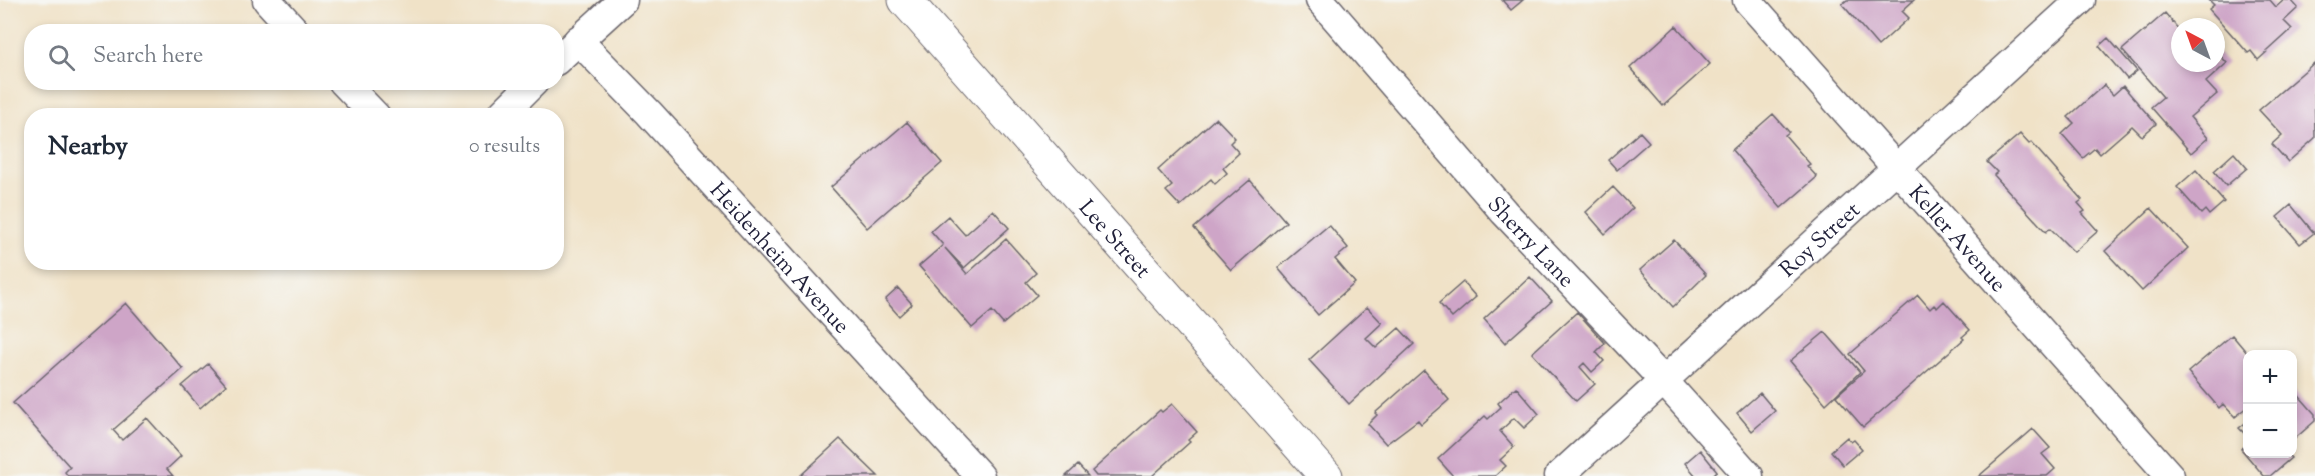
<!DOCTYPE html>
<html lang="en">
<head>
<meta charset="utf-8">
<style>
	body { margin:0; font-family:"Sorts Mill Goudy",serif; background:#f2f2f3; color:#1f2937 }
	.controls { position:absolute; right:18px; bottom:18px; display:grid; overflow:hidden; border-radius:12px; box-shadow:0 3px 9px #0003 }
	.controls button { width:54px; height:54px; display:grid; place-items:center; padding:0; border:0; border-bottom:2px solid #e0e1e3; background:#fff; color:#1f2937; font:30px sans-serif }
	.compass { position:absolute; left:2171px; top:18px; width:54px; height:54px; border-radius:50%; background:#fff; box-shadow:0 3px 9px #0003; rotate:319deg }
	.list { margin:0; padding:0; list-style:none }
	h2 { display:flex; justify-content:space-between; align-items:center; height:78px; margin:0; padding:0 24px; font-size:26px }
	h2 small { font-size:20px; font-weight:400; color:#747a83 }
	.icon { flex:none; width:33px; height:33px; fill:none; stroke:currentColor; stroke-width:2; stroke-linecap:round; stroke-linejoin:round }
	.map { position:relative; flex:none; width:2315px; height:476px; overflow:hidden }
	.search { position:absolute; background:#fff; box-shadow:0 3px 9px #0003; left:24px; top:24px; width:540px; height:66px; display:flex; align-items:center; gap:15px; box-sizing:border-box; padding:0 21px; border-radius:24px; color:#747a83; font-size:22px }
	.panel { position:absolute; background:#fff; box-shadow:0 3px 9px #0003; left:24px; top:108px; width:540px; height:162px; border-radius:24px }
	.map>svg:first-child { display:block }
	.building { fill:#cea5c7 }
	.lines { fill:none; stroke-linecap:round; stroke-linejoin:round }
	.minor-casing { stroke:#6a656c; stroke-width:31 }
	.tertiary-casing { stroke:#6a656c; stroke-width:35 }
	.minor { stroke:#fff; stroke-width:28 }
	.tertiary { stroke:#fff; stroke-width:33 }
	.labels { text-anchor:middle; stroke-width:6; stroke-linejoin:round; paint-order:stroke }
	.street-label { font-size:22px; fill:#22223b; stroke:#f6f6f2 }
</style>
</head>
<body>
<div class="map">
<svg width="2315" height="476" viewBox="0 0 2315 476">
	<rect width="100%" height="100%" fill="#f6f6f2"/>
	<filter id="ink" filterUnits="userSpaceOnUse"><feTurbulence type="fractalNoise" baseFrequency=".0167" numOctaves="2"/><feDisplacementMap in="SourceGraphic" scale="12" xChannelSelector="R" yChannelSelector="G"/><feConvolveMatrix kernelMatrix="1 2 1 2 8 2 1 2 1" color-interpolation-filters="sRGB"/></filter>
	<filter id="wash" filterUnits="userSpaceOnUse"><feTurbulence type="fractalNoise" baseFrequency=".008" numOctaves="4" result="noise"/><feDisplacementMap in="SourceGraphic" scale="24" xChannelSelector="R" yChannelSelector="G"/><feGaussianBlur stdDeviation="1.35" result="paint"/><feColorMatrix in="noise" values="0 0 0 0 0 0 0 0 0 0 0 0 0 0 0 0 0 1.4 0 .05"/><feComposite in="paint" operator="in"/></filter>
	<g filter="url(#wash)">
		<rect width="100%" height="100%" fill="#f0e2c7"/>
		<g id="blocks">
			<path class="building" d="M1502,0H1523L1511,10Z
				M1847,0H1914L1902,11L1909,18L1878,46L1842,4Z
				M2209,0H2270L2276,7L2284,0H2291L2298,8L2284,21L2292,29L2258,60L2251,51L2248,53L2209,9L2214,5Z
				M2165,13L2180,31V63H2216V51L2227,63L2206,82L2217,94L2190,117L2208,138L2191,153L2151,107L2163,97L2122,50Z
				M1676,26L1710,64L1663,106L1630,68Z
				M2108,38L2137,71L2127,79L2099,46Z
				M2314,63L2315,138L2288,162L2272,144L2282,135L2259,110Z
				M2104,85L2113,95L2123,86L2156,124L2142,136L2132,126L2100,154L2095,148L2083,158L2062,134L2074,123L2068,117Z
				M1773,114L1789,132L1785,135L1810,164L1807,166L1817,177L1781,208L1732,150Z
				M1216,118L1235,138L1230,143L1239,153L1223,168L1227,173L1215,184L1211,179L1180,206L1166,191L1172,186L1158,170Z
				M907,122L942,163L867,228L831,187Z
				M1640,132L1649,142L1617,170L1608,160Z
				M2020,134L2029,144L2031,142L2082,200L2078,203L2085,211L2082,213L2098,231L2074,252L2050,228L2046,232L1994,175L1997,172L1987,162Z
				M2234,153L2247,168L2226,186L2214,171Z
				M2196,170L2224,202L2209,215L2205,210L2201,214L2177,187Z
				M1250,180L1286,222L1231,270L1194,228Z
				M1613,187L1633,208L1605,234L1586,212Z
				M2291,205L2314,233L2300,244L2277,217Z
				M2151,208L2188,248L2142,291L2105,251Z
				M993,210L1009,228L964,268L945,248L967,274L1006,239L1036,273L1026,282L1037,295L1003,324L992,311L972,328L919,266L943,245L931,231L948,216L965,235Z
				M1329,225L1348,248L1335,259L1355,283L1318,315L1278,268Z
				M1674,240L1706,275L1673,307L1640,270Z
				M1530,277L1552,301L1505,343L1484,319Z
				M1463,282L1476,297L1452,318L1439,303Z
				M898,288L912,304L899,316L885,300Z
				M1918,295L1930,309L1934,305L1937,308L1944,301L1970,330L1962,337L1964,339L1863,427L1836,396L1864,371L1850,354Z
				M126,303L183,369L113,430L122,440L147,418L181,456L167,469L173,476H68L65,472L70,467L13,403Z
				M1367,307L1382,323L1366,338L1376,348L1399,328L1414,344L1349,404L1309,360Z
				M1577,312L1605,343L1596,352L1604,361L1592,372L1584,363L1580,367L1595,384L1576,401L1532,353Z
				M1825,332L1860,372L1826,404L1790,361Z
				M2232,335L2248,354V407L2235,417L2223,404L2219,408L2188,372Z
				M208,364L226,385L200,408L182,386Z
				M1424,370L1449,400L1421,424L1418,420L1386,444L1368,424L1377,415L1375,413Z
				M1516,387L1539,414L1524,428L1514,418L1500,431L1514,447L1500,460L1506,466L1495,476H1453L1438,459L1485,416L1488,419L1501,407L1498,403Z
				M2292,388L2315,414V421L2292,441Z
				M1760,393L1775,411L1752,431L1737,413Z
				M1172,404L1197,432L1188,440L1190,442L1152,476H1096L1092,471L1160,410L1162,412Z
				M2248,421V437L2239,428Z
				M2033,429L2050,448L2042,454L2055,469L2047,476H1979Z
				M1847,437L1851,442L1854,440L1862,449L1843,465L1831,451Z
				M840,439L878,476H800Z
				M2248,444V454H2287L2291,458L2270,476H2264L2241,449Z
				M1700,450L1717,471L1712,476H1696L1685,463Z
				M1078,465L1088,476H1066Z"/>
		</g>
	</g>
	<g filter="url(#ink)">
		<use href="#blocks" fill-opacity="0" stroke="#6a656c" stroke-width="1.5"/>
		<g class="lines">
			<g class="minor-casing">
				<g id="minor">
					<path d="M267,0L296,32"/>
					<path id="s1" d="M1320,0L1504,212L1663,380L1749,476"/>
					<path id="s2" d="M1747,0L2170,476"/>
					<path id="s3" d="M578,40L649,113L980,476"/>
					<path d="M556,61L623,0"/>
					<path d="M343,82L376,116"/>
					<path d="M500,116L534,82"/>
					<path id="s4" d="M1559,476L2081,0"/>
				</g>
			</g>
			<g class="tertiary-casing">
				<g id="tertiary">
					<path id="s5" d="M905,0L1326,476"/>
				</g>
			</g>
			<use href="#minor" class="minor"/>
			<use href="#tertiary" class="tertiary"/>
		</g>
	</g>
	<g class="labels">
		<g class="street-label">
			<text dy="8" stroke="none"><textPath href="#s4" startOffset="352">Roy Street</textPath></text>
			<text dy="8" stroke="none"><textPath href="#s5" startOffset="318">Lee Street</textPath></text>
			<text dy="8" stroke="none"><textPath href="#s2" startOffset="318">Keller Avenue</textPath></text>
			<text dy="8" stroke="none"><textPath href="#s1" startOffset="321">Sherry Lane</textPath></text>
			<text dy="8" stroke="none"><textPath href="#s3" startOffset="297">Heidenheim Avenue</textPath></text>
		</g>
	</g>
</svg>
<div class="controls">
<button>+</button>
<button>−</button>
</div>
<svg class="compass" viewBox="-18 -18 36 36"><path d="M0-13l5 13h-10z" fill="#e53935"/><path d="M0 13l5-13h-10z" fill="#747a83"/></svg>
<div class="search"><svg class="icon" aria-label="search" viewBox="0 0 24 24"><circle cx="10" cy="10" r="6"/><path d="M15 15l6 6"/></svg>Search here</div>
<section class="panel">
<h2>Nearby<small>0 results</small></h2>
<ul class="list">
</ul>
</section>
</div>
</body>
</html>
